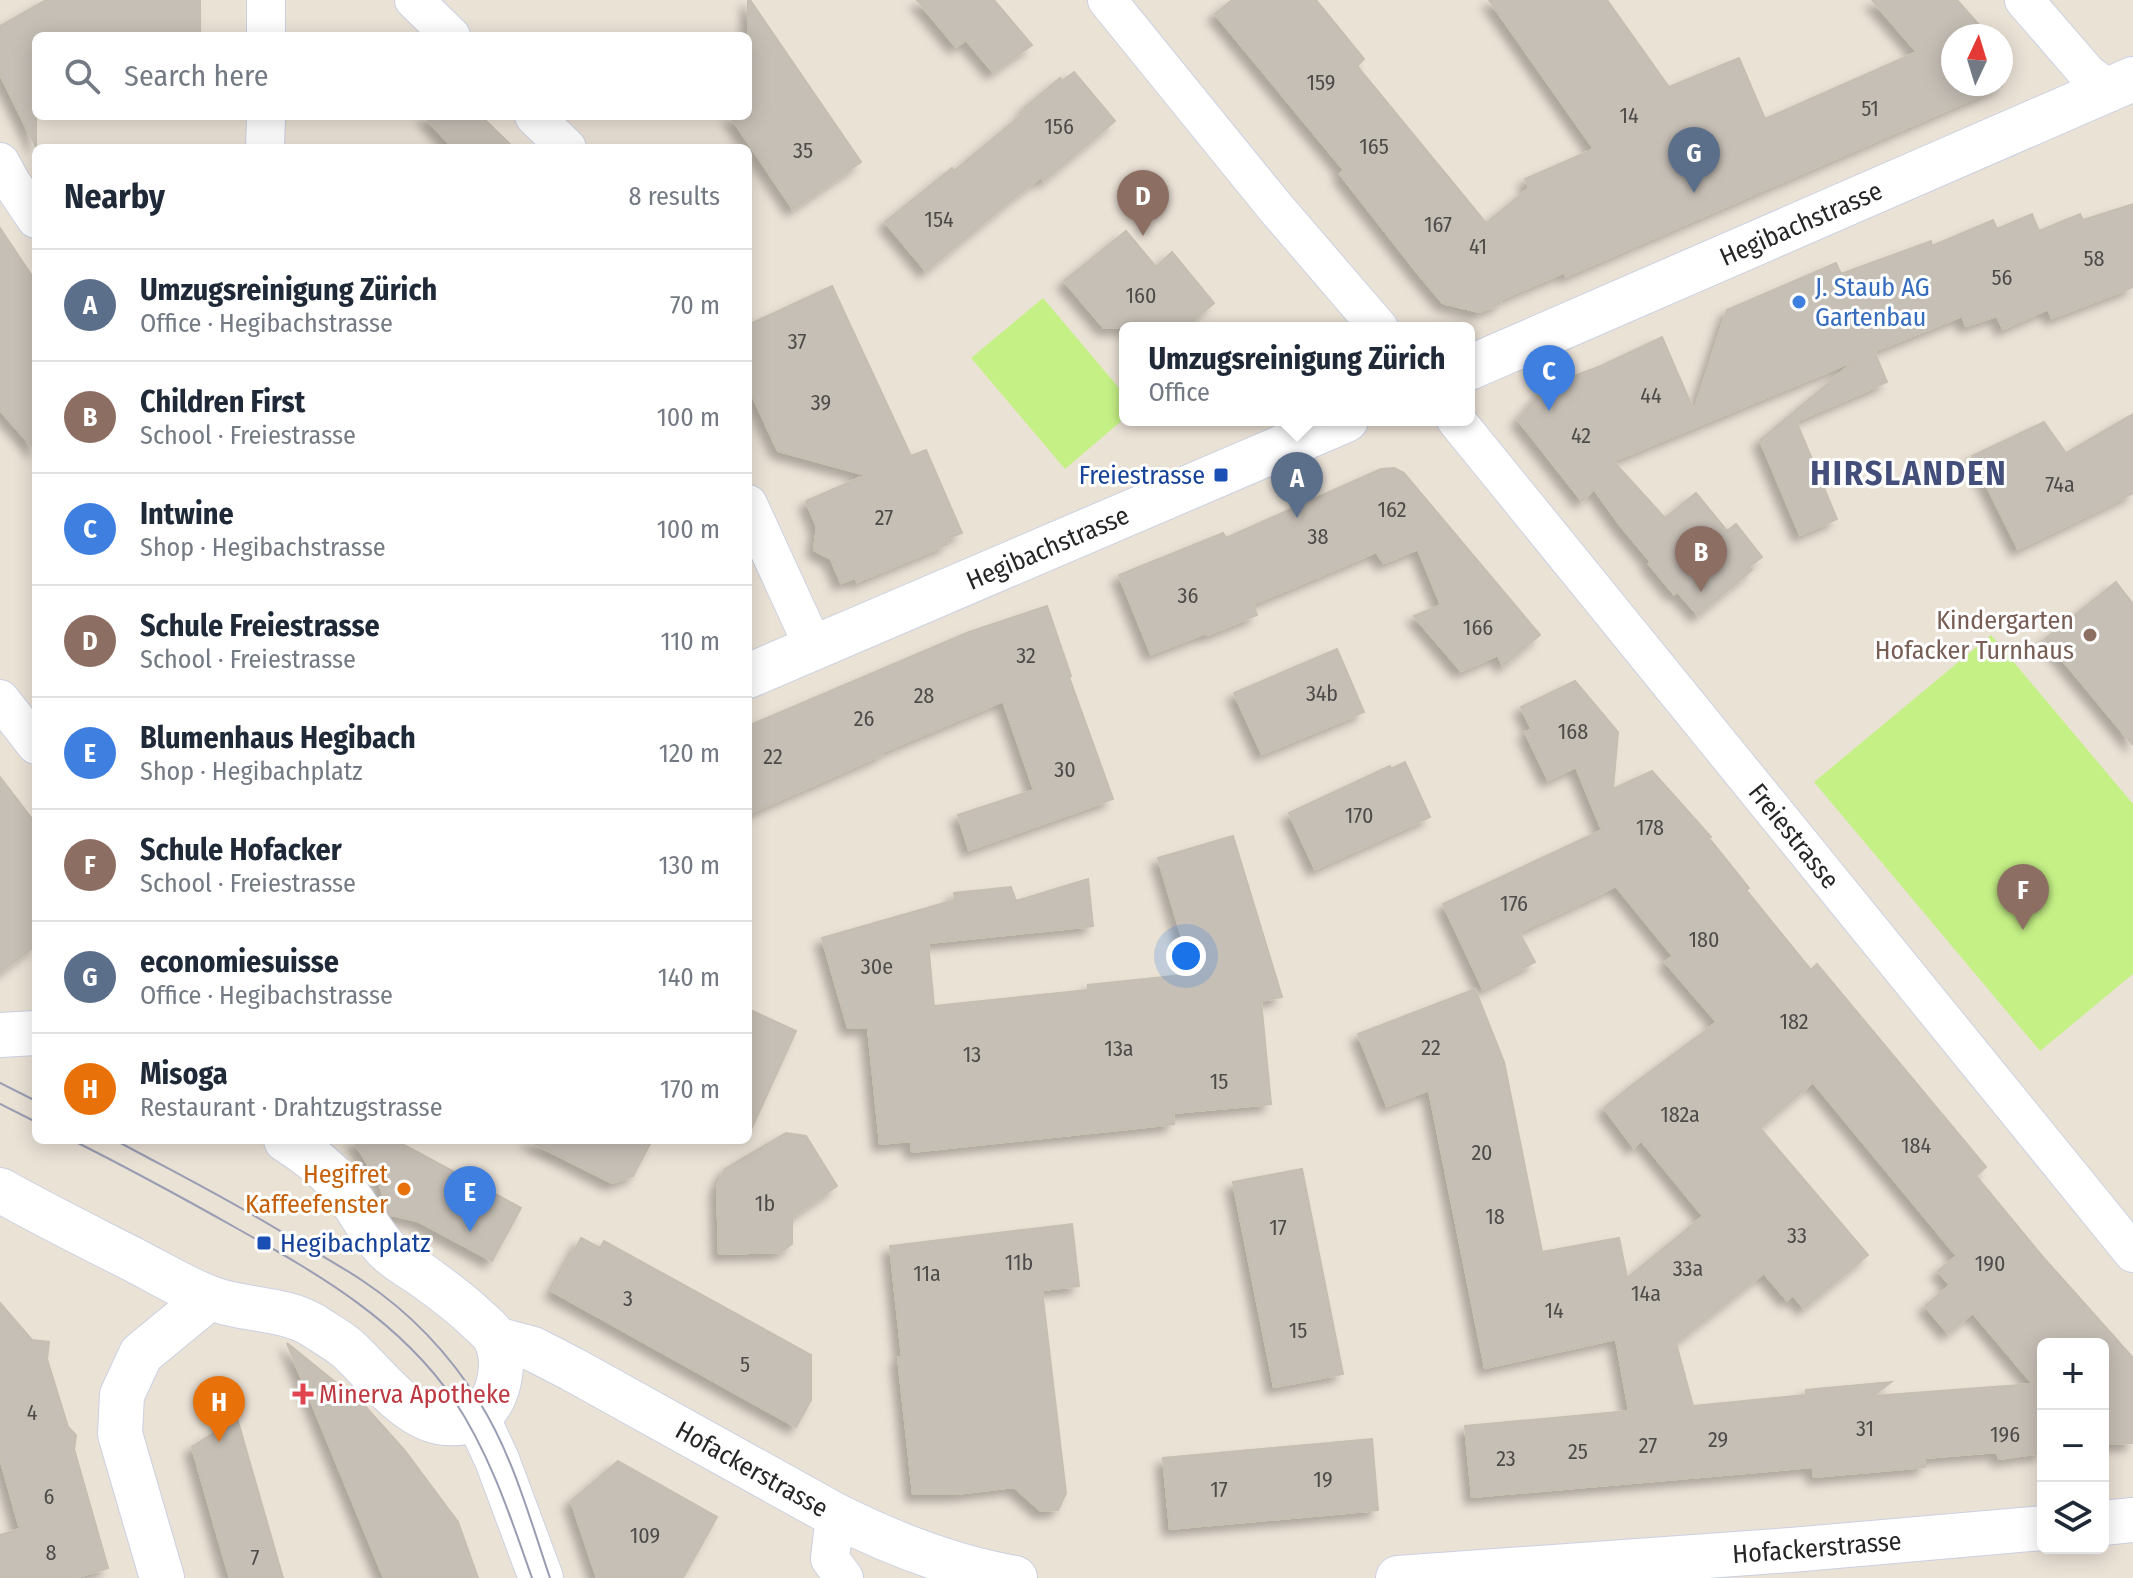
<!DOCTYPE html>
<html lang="en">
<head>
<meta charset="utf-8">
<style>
	body { margin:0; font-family:"Fira Sans Condensed",sans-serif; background:#f6f6f7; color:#1f2937 }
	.controls { position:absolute; right:24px; bottom:24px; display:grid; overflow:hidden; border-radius:12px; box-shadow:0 4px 20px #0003 }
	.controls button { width:72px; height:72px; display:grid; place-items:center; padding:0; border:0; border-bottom:2px solid #e0e1e3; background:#fff; color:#1f2937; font:40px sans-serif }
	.compass { position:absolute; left:1941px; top:24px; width:72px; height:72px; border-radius:50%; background:#fff; box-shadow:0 4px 20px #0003; rotate:4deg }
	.you { position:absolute; left:1186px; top:956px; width:28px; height:28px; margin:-20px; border:6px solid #fff; border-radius:50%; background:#1a73e8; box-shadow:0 0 0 12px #1a73e833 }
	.badge { display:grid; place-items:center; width:52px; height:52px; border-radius:50%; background:#2f58ff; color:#fff; font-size:26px; font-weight:700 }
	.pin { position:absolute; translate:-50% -66px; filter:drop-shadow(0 2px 4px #0008) }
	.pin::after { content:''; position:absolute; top:42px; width:28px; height:24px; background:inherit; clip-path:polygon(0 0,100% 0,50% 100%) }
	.popup { position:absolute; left:1119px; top:322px; width:356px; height:104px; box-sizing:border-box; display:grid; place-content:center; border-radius:12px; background:#fff; filter:drop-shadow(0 2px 6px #0005); font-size:26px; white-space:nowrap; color:#747a83 }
	.popup b { font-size:30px; color:#1f2937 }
	.popup::after { content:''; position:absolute; left:50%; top:100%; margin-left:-16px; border:16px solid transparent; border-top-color:#fff }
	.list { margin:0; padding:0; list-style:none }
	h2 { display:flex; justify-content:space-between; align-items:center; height:104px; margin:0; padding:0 32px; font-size:34px }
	h2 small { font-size:26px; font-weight:400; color:#747a83 }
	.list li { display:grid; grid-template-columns:52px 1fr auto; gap:24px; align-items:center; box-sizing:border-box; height:112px; padding:0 32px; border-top:2px solid #e0e1e3 }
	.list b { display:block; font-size:30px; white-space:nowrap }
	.list p { margin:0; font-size:26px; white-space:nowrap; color:#747a83 }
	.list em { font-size:26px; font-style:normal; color:#747a83 }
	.icon { flex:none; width:44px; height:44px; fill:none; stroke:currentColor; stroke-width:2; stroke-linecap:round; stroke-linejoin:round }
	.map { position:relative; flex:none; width:2133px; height:1578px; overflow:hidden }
	.search { position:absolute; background:#fff; box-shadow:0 4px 20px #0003; left:32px; top:32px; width:720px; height:88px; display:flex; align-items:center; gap:20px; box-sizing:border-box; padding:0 28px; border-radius:12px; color:#747a83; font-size:30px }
	.panel { position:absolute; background:#fff; box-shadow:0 4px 20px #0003; left:32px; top:144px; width:720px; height:1000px; border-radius:12px }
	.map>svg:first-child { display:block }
	.pitch { fill:#c5f086 }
	.building { fill:#c6bfb6; stroke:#c6beb0; stroke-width:2; fill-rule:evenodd; filter:url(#shadow) }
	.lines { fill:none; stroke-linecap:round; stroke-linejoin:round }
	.street-casing { stroke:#cbd0e2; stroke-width:40 }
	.secondary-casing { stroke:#cbd0e2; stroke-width:46 }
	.street { stroke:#fff; stroke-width:38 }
	.secondary { stroke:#fff; stroke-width:44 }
	.tram { stroke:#999db3; stroke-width:2 }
	.shop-dot { fill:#3f7fe0; stroke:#fff; stroke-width:3 }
	.transit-dot { fill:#1a4fb4; stroke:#fff; stroke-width:3 }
	.education-dot { fill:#8d6e63; stroke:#fff; stroke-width:3 }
	.food-dot { fill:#e8710a; stroke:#fff; stroke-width:3 }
	.health-dot { fill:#e0444e; stroke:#fff; stroke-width:3 }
	.labels { text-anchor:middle; stroke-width:6; stroke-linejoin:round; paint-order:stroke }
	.number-label { font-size:22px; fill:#4e4c4a }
	.street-label { font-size:26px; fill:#262626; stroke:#fff }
	.shop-label { font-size:26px; fill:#366cbe; stroke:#fff; text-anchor:start }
	.transit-label { font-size:26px; fill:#164399; stroke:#fff; text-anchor:end }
	.education-label { font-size:26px; fill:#785e54; stroke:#fff; text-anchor:end }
	.food-label { font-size:26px; fill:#c56008; stroke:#fff; text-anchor:end }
	.health-label { font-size:26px; fill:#be3a42; stroke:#fff; text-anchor:start }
	.district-label { font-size:34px; font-weight:bold; letter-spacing:2px; fill:#444e7a; stroke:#fff }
</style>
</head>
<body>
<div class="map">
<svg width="2133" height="1578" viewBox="0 0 2133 1578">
	<defs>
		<filter id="shadow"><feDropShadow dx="-7" dy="7" stdDeviation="4" flood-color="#0004"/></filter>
	</defs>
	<rect width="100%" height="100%" fill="#ebe2d6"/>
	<path class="pitch" d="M1043,298L1125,395V418L1065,469L971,358Z
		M1991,635L2133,804V974L2040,1051L1814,782Z"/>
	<path class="building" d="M46,0H200V36H36V147L0,74V26Z
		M748,0H750L861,162L793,209L730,116H748Z
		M917,0H994L1032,45L993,72L966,40L956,47Z
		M1232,0H1316L1364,59L1357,66L1486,223L1529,188L1525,179L1594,149L1489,0H1607L1669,87L1739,58L1765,119L1917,52L1872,0H1957L1989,36H1953V84H2001V50L2007,57L2002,86L1566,276L1565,272L1501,299L1500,304L1479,312L1443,303L1416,271L1340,174L1344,170L1215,14Z
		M1074,72L1115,121L1044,181L1041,177L1015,197L926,271L885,222L952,168L954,171L1026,111L1024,108L1060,78L1062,81Z
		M424,116H481L514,148H453Z
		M2133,204V287L2052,318L2048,309L2003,329L1997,316L1966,326L1962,316L1874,351L1887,382L1796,421L1837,519L1800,535L1760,440L1856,360L1613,461L1665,518L1696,493L1727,531L1736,524L1762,557L1749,567L1752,570L1698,615L1677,591L1674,594L1649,564L1651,562L1619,524L1594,489L1582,501L1518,420L1546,386L1601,366L1662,337L1694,411L1727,310L1836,263L1841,274L1931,241L1932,246L1993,220L1997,229L2032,214L2039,231L2080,214L2083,220Z
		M0,228L36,282V451L0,410Z
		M1126,231L1156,267L1172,252L1214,303L1184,328H1104L1064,281Z
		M832,286L911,456L926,450L962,533L946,539L948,544L857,582L855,578L841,583L831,559L814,550L817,527L806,501L866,475L778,451L748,386V325Z
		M2133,414V493L2018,549L1972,456L2044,422L2066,453Z
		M1394,468L1404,473L1540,635L1503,666L1498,655L1461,671L1414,616L1441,605L1418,549L1384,563L1376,552L1253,604L1257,615L1207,635L1206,633L1151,654L1119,575L1223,533L1226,538L1381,469Z
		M2116,582L2133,604V745L2045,639Z
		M1047,606L1071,676L1069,677L1113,799L969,850L958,815L1034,790L1003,701L882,752L883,754L748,814V726L969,632Z
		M1337,649L1364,712L1262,754L1234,693Z
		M1575,681L1618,732L1613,789L1652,771L1711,837L1709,838L1749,888L1746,890L1811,970L1817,964L1986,1167L1976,1176L2042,1256L2133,1358V1443L2103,1444V1344H2043V1453L1999,1459L1997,1452L1924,1458L1925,1467L1814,1477L1813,1467L1472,1497L1465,1426L1629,1411L1616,1339L1485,1368L1429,1090L1387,1106L1358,1034L1475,989L1504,1062L1542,1252L1619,1238L1627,1278L1703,1216L1641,1140L1634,1148L1604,1108L1632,1085L1717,1022L1665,962L1673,956L1616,886L1519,932L1535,962L1483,989L1443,904L1602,830L1576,767L1548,780L1525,732L1532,730L1521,707ZM1813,1082L1957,1256L1938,1271L1950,1285L1925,1306L1948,1333L1973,1313L2033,1384L1873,1396L1891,1382L1806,1390V1395L1693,1406L1676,1343L1764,1273L1787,1300L1793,1295L1804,1308L1868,1255L1760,1128Z
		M1405,762L1430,817L1315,869L1289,813L1390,766L1391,769Z
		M0,777L36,824V945L0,973Z
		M1233,836L1282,997L1261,1001L1271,1104L1173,1113L1174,1124L912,1152L911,1141L880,1144L868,1028H848L822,938L955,900L954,893L1011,887L1016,901L1088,879L1093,926L928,943L934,1006L1088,990V985L1193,974L1158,858Z
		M748,1009L796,1031L748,1136Z
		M786,1133L806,1136L837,1186L792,1217V1244L781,1252L719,1254L717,1187L725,1169Z
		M353,1140H395L521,1208L492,1261L418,1221L391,1215L387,1209L379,1182Z
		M527,1140H652L633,1176L612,1183Z
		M1302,1169L1343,1374L1274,1387L1233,1182Z
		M1072,1224L1079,1286L1042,1290L1066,1493L1058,1510L1041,1511L1014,1487L956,1494H913L898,1357H902L890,1246Z
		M581,1238L600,1248L604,1241L811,1355V1400L796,1427L552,1291Z
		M0,1303L32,1340L49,1342L47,1359L68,1427L76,1435L74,1449L108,1568L74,1578H0V1535L20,1529L0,1458Z
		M287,1343L365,1406L405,1451L458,1522L478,1578H384Z
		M237,1418L283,1578H230L223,1555L192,1447Z
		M1372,1439L1378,1510L1170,1529L1163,1458Z
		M618,1461L717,1517L683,1578H597L571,1501Z"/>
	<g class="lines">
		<g class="street-casing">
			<g id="street">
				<path d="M414,0L451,36"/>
				<path d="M1107,0L1275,207L1379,328"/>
				<path d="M2024,0L2087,73L2109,90"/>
				<path d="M266,36V0"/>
				<path d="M534,116L567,148"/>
				<path d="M265,148L266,116"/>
				<path d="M0,162L11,182L36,219"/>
				<path id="s1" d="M1456,420L2133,1253"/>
				<path d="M748,504L814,648"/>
				<path d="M0,699L36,745"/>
				<path d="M835,1515L830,1559L844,1578"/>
			</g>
		</g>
		<g class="secondary-casing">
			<g id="secondary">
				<path id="s2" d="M1469,368L2133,79"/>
				<path id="s3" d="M748,676L1346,420"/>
				<path d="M0,1035L36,1033"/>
				<path d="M0,1190C44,1215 89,1237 134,1260C159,1273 184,1288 210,1298C244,1311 283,1307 314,1326C326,1334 339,1341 349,1350C375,1374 407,1419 444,1423C455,1424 470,1423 479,1416C500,1399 507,1361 495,1338C491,1331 484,1325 478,1320C461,1303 441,1289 422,1275C410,1267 397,1260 387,1250C370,1233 360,1210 345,1191C329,1170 308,1154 286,1140"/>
				<path id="s4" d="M496,1339L533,1349L572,1369L835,1515C893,1544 951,1567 1015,1578"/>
				<path d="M477,1417L497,1460L541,1578"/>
				<path d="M2103,1523L2133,1520"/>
				<path d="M162,1578L120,1434L122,1395L141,1354L209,1298"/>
				<path id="s5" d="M1398,1578L1791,1550L2043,1528"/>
			</g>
		</g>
		<use href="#street" class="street"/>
		<use href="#secondary" class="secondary"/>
		<path class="tram" d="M0,1083L36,1101
			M0,1104L36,1122
			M72,1140C128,1168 183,1198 238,1229C320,1275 400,1321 454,1400C490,1454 511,1518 532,1578
			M115,1140C172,1171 230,1200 285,1234C311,1250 338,1264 363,1281C411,1313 450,1355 480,1403C513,1456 530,1519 550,1578"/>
	</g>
	<circle class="shop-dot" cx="1799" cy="302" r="8"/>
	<g class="transit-dot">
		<rect x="1213" y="467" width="16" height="16" rx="4"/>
		<rect x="256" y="1235" width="16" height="16" rx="4"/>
	</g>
	<circle class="education-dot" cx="2090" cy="635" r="8"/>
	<circle class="food-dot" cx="404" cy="1189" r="8"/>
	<path class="health-dot" d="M299 1382h8v8h8v8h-8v8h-8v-8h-8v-8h8z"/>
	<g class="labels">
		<g class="number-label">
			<text x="1321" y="90">159</text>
			<text x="1870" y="116">51</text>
			<text x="1629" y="123">14</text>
			<text x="1059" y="134">156</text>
			<text x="1374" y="154">165</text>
			<text x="803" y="158">35</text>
			<text x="939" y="227">154</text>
			<text x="1438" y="232">167</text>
			<text x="1478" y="254">41</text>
			<text x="2094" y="266">58</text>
			<text x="2002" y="285">56</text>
			<text x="1141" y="303">160</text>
			<text x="797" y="349">37</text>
			<text x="1651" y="403">44</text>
			<text x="821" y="410">39</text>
			<text x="1581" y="443">42</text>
			<text x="2060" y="492">74a</text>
			<text x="1392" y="517">162</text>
			<text x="884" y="525">27</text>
			<text x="1318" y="544">38</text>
			<text x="1188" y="603">36</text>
			<text x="1478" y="635">166</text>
			<text x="1026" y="663">32</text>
			<text x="1322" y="701">34b</text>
			<text x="924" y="703">28</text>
			<text x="864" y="726">26</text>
			<text x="1573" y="739">168</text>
			<text x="773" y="764">22</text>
			<text x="1065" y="777">30</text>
			<text x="1359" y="823">170</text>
			<text x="1650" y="835">178</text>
			<text x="1514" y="911">176</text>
			<text x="1704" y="947">180</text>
			<text x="877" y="974">30e</text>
			<text x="1794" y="1029">182</text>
			<text x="1431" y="1055">22</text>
			<text x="1119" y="1056">13a</text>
			<text x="972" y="1062">13</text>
			<text x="1219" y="1089">15</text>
			<text x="1680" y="1122">182a</text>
			<text x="1916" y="1153">184</text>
			<text x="1482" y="1160">20</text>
			<text x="765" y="1211">1b</text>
			<text x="1495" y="1224">18</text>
			<text x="1278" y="1235">17</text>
			<text x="1797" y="1243">33</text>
			<text x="1019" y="1270">11b</text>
			<text x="1990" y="1271">190</text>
			<text x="1688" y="1276">33a</text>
			<text x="927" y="1281">11a</text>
			<text x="1646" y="1301">14a</text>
			<text x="628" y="1306">3</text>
			<text x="1554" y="1318">14</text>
			<text x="1298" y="1338">15</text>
			<text x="745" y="1372">5</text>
			<text x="32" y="1420">4</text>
			<text x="1865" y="1436">31</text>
			<text x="2005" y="1442">196</text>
			<text x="1718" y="1447">29</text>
			<text x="1648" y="1453">27</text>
			<text x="1578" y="1459">25</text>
			<text x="1506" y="1466">23</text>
			<text x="1323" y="1487">19</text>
			<text x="1219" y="1497">17</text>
			<text x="49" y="1504">6</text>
			<text x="645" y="1543">109</text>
			<text x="51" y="1560">8</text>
			<text x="255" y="1565">7</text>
		</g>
		<g class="street-label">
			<text dy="9" stroke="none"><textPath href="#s2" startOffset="362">Hegibachstrasse</textPath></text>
			<text dy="9" stroke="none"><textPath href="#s3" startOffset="326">Hegibachstrasse</textPath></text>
			<text dy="9" stroke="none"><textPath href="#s1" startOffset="536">Freiestrasse</textPath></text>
			<text dy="9" stroke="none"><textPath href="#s4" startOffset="288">Hofackerstrasse</textPath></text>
			<text dy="9" stroke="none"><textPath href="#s5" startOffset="420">Hofackerstrasse</textPath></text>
		</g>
		<g class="shop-label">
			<text x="1815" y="296">J. Staub AG<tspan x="1815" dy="30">Gartenbau</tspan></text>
		</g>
		<g class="transit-label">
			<text x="1205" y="484">Freiestrasse</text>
			<text x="280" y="1252" text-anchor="start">Hegibachplatz</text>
		</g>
		<g class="education-label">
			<text x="2074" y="629">Kindergarten<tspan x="2074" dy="30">Hofacker Turnhaus</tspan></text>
		</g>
		<g class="food-label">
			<text x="388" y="1183">Hegifret<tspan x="388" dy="30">Kaffeefenster</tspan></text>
		</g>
		<g class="health-label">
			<text x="319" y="1403">Minerva Apotheke</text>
		</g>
		<g class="district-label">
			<text x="1909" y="485">HIRSLANDEN</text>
		</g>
	</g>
</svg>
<div class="controls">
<button>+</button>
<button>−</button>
<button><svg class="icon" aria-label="layers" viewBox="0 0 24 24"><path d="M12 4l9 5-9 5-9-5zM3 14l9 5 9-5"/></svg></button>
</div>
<svg class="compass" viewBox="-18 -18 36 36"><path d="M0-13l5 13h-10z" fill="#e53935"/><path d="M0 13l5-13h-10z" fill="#747a83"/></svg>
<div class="you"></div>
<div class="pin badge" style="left:1297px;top:518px;background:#5c6f8a">A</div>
<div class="popup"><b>Umzugsreinigung Zürich</b>Office</div>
<div class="pin badge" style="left:1701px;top:592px;background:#8d6e63">B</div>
<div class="pin badge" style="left:1549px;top:411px;background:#3f7fe0">C</div>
<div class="pin badge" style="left:1143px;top:236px;background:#8d6e63">D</div>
<div class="pin badge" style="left:470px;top:1232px;background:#3f7fe0">E</div>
<div class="pin badge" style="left:2023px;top:930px;background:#8d6e63">F</div>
<div class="pin badge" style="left:1694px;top:193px;background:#5c6f8a">G</div>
<div class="pin badge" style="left:219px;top:1442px;background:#e8710a">H</div>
<div class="search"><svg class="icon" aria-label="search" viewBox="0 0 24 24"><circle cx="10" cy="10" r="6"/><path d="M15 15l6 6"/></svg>Search here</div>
<section class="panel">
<h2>Nearby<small>8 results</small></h2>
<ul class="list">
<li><span class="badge" style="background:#5c6f8a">A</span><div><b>Umzugsreinigung Zürich</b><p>Office · Hegibachstrasse</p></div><em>70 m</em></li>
<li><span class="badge" style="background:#8d6e63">B</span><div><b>Children First</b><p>School · Freiestrasse</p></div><em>100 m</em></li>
<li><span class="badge" style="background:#3f7fe0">C</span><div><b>Intwine</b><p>Shop · Hegibachstrasse</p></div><em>100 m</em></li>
<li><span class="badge" style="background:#8d6e63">D</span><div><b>Schule Freiestrasse</b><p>School · Freiestrasse</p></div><em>110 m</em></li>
<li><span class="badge" style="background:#3f7fe0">E</span><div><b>Blumenhaus Hegibach</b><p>Shop · Hegibachplatz</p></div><em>120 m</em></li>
<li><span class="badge" style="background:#8d6e63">F</span><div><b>Schule Hofacker</b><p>School · Freiestrasse</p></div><em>130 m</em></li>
<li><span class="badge" style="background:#5c6f8a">G</span><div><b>economiesuisse</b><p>Office · Hegibachstrasse</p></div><em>140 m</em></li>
<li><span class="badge" style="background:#e8710a">H</span><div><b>Misoga</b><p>Restaurant · Drahtzugstrasse</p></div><em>170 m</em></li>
</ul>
</section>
</div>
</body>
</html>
